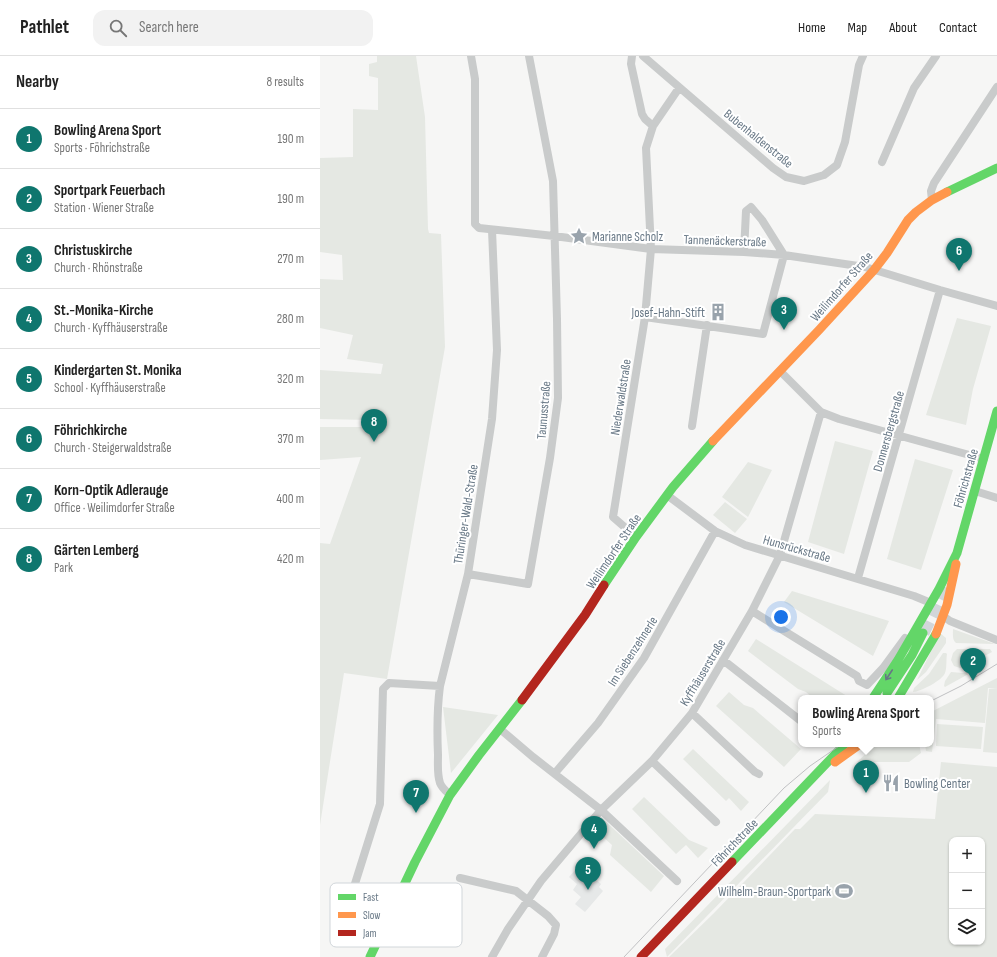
<!DOCTYPE html>
<html lang="en">
<head>
<meta charset="utf-8">
<style>
	body { margin:0; font-family:"Sofia Sans Condensed",sans-serif; background:#f2f2f2; color:#222 }
	.controls { position:absolute; right:12px; bottom:12px; display:grid; overflow:hidden; border-radius:8px; box-shadow:0 1px 3px #0004 }
	.controls button { width:36px; height:36px; display:grid; place-items:center; padding:0; border:0; border-bottom:1px solid #e0e0e0; background:#fff; color:#222; font:20px sans-serif }
	.you { position:absolute; left:461px; top:561px; width:14px; height:14px; margin:-10px; border:3px solid #fff; border-radius:50%; background:#1a73e8; box-shadow:0 0 0 6px #1a73e833 }
	.badge { display:grid; place-items:center; width:26px; height:26px; border-radius:50%; background:#0f766e; color:#fff; font-size:13px; font-weight:700 }
	.pin { position:absolute; translate:-50% -33px; filter:drop-shadow(0 1px 2px #0008) }
	.pin::after { content:''; position:absolute; top:21px; width:14px; height:12px; background:inherit; clip-path:polygon(0 0,100% 0,50% 100%) }
	.popup { position:absolute; left:478px; top:639px; width:136px; height:52px; box-sizing:border-box; display:grid; place-content:center; border-radius:8px; background:#fff; filter:drop-shadow(0 1px 3px #0005); font-size:13px; white-space:nowrap; color:#767676 }
	.popup b { font-size:15px; color:#222 }
	.popup::after { content:''; position:absolute; left:50%; top:100%; margin-left:-8px; border:8px solid transparent; border-top-color:#fff }
	.list { margin:0; padding:0; list-style:none }
	h2 { display:flex; justify-content:space-between; align-items:center; height:52px; margin:0; padding:0 16px; font-size:17px }
	h2 small { font-size:13px; font-weight:400; color:#767676 }
	.list li { display:grid; grid-template-columns:26px 1fr auto; gap:12px; align-items:center; box-sizing:border-box; height:60px; padding:0 16px; border-top:1px solid #e0e0e0 }
	.list b { display:block; font-size:15px; white-space:nowrap }
	.list p { margin:0; font-size:13px; white-space:nowrap; color:#767676 }
	.list em { font-size:13px; font-style:normal; color:#767676 }
	.icon { flex:none; width:22px; height:22px; fill:none; stroke:currentColor; stroke-width:2; stroke-linecap:round; stroke-linejoin:round }
	.map { position:relative; flex:none; width:677px; height:901px; overflow:hidden }
	header { display:flex; align-items:center; gap:24px; box-sizing:border-box; height:56px; padding:0 20px; background:#fff; border-bottom:1px solid #e0e0e0 }
	header strong { font-size:19px }
	nav { display:flex; gap:22px; margin-inline-start:auto; font-size:14px }
	.search { width:280px; height:36px; background:#f2f2f2; display:flex; align-items:center; gap:10px; box-sizing:border-box; padding:0 14px; border-radius:12px; color:#767676; font-size:15px }
	main { display:flex }
	aside { flex:1; background:#fff }
	.map>svg:first-child { display:block }
	.built { fill:#e6e8e8 }
	.green { fill:#e5e8e3; fill-rule:evenodd }
	.lines { fill:none; stroke-linecap:round; stroke-linejoin:round }
	.primary-tunnel { stroke:#d2d6d9; stroke-width:13; stroke-dasharray:13 6; stroke-linecap:butt }
	.street { stroke:#c9cbcb; stroke-width:8 }
	.fast { stroke:#63d668; stroke-width:9 }
	.slow { stroke:#ff974d; stroke-width:9 }
	.jam { stroke:#b3261e; stroke-width:9 }
	.tram { stroke:#c0c1c3; stroke-width:1 }
	.oneway { stroke:#677785 }
	.labels { text-anchor:middle; stroke-width:4; stroke-linejoin:round; paint-order:stroke }
	.street-label { font-size:13px; fill:#677785; stroke:#fff }
	.poi-label { font-size:13px; fill:#677785; stroke:#fff; text-anchor:start }
	.key { fill:#fff; stroke:#d1d6da; stroke-width:1 }
	.key-label { font-size:11px; fill:#677785 }
</style>
</head>
<body>
<header>
<strong>Pathlet</strong>
<div class="search"><svg class="icon" aria-label="search" viewBox="0 0 24 24"><circle cx="10" cy="10" r="6"/><path d="M15 15l6 6"/></svg>Search here</div>
<nav><a>Home</a><a>Map</a><a>About</a><a>Contact</a></nav>
</header>
<main>
<aside>
<h2>Nearby<small>8 results</small></h2>
<ul class="list">
<li><span class="badge">1</span><div><b>Bowling Arena Sport</b><p>Sports · Föhrichstraße</p></div><em>190 m</em></li>
<li><span class="badge">2</span><div><b>Sportpark Feuerbach</b><p>Station · Wiener Straße</p></div><em>190 m</em></li>
<li><span class="badge">3</span><div><b>Christuskirche</b><p>Church · Rhönstraße</p></div><em>270 m</em></li>
<li><span class="badge">4</span><div><b>St.-Monika-Kirche</b><p>Church · Kyffhäuserstraße</p></div><em>280 m</em></li>
<li><span class="badge">5</span><div><b>Kindergarten St. Monika</b><p>School · Kyffhäuserstraße</p></div><em>320 m</em></li>
<li><span class="badge">6</span><div><b>Föhrichkirche</b><p>Church · Steigerwaldstraße</p></div><em>370 m</em></li>
<li><span class="badge">7</span><div><b>Korn-Optik Adlerauge</b><p>Office · Weilimdorfer Straße</p></div><em>400 m</em></li>
<li><span class="badge">8</span><div><b>Gärten Lemberg</b><p>Park</p></div><em>420 m</em></li>
</ul>
</aside>
<div class="map">
<svg width="677" height="901" viewBox="0 0 677 901">
	<rect width="100%" height="100%" fill="#f6f6f5"/>
	<path class="built" d="M257,812L263,818L266,815L281,828L279,831L283,835L265,856L255,848L261,841L253,834L257,828L249,821Z"/>
	<path class="green" d="M57,0H96L105,61L108,173L109,177L121,178L125,291L67,623L24,617L0,769V487L10,488L41,401L0,404V371H48L50,364L0,363V314L61,318L63,308L27,303L33,279L0,272V223L23,224L22,199L0,196V102L33,101V53L58,54V22L49,20V8L57,6Z
		M637,262L671,270L653,333L646,369L606,359Z
		M515,385L553,395L524,498L488,486Z
		M595,403L633,414L601,514L567,503Z
		M428,406L452,414L428,461L402,441Z
		M405,446L427,463L415,477L393,459Z
		M472,535L569,565L553,600L464,546Z
		M633,573L675,588L636,587C632,584 633,578 633,573Z
		M620,577L626,582V587L606,616L597,624Z
		M436,583L530,642H493L486,636L478,633L428,595Z
		M637,593H670L672,596L644,611L640,612L634,610L631,604L633,597Z
		M623,597H626L627,598C626,604 627,612 625,617C623,624 600,636 593,636L594,632L609,618Z
		M650,615L652,616L625,631L624,630L625,625L631,616L643,617Z
		M677,622V633L668,632L665,667L616,663L612,696L606,695L605,688H611V658L613,655Z
		M669,633H677V697L663,696Z
		M409,636L424,649L433,652L481,693L464,711L396,650Z
		M123,651L178,659L131,717Z
		M617,668L663,671L661,693L616,690Z
		M556,688H599L601,697L589,706H537Z
		M373,693L429,746L421,755L409,742L406,745L363,703Z
		M621,706L677,711V901H349L394,857L475,773H480L495,758L615,763ZM632,784H662V886H632Z
		M510,724L508,736L347,901L345,893Z
		M324,741L369,784L388,792L378,802L366,789L356,798L312,753Z
		M281,761L344,820L331,836L290,799L292,789L272,771Z"/>
	<g class="lines">
		<path class="primary-tunnel" d="M603,577L627,528"/>
		<path class="street" d="M151,0L155,23V168L159,172L234,180L331,193L424,196L464,199L545,211L620,234L677,250
			M312,0L311,8L322,58L325,63L333,70L326,92L331,193L325,261L293,461L316,481
			M323,0L453,112L466,121L484,125L504,119L517,109L525,86L539,9L543,0
			M333,70L359,32
			M562,106L594,32L616,0
			M612,144L611,135L614,127L677,31
			M325,261L443,278L464,199L442,164L431,151L426,155L424,196
			M460,315L501,356L519,363L664,403
			M372,370L387,269
			M655,435L677,442
			M347,439L395,475L425,489L594,540L611,547
			M148,518L208,528L230,402L238,342L237,263L233,125L209,0
			M538,522L620,234
			M432,555L537,620L539,625L547,629L563,612L585,582
			M623,560L630,565L677,584
			M403,604L481,665
			M372,657L435,716L439,718
			M180,673L213,701L281,754L357,825
			M332,705L396,766
			M235,717L278,667L324,602L395,475
			M130,739C126,735 122,732 120,727C117,718 118,708 118,699C117,676 117,653 120,630L148,518L172,363L177,294L172,174
			M140,822L196,835L228,860L236,869L234,878L222,901
			M63,874L55,870L28,863V850L60,748L63,633L69,627L120,630
			M172,901L188,873L221,825L281,754L332,705L372,657L432,555L460,499L501,356"/>
		<path class="fast" d="M627,136L677,112
			M284,529L316,481L353,431L393,385
			M596,573L619,533L637,497L677,355
			M567,637L592,599L603,577
			M553,642L578,604L596,573
			M578,642L616,578
			M412,806L525,688
			M50,901L95,806L130,739L159,699L202,644"/>
		<path class="slow" d="M393,385L499,274L554,214L567,197L588,164L596,156L612,144L627,136
			M616,578L627,549L636,508
			M515,706L540,688"/>
		<path class="jam" d="M202,644L265,559L284,529
			M321,901L412,806"/>
		<path class="tram" d="M611,645L641,630L677,608
			M304,901L464,732L490,710L522,688"/>
	</g>
	<defs><path id="oneway-shaft" d="M-6 0H5M1.5-3L5.5 0L1.5 3" fill="none" stroke-width="1.6" stroke-linecap="round" stroke-linejoin="round"/></defs>
	<use class="oneway" href="#oneway-shaft" transform="translate(569 619) rotate(123)"/>
	<defs>
		<g id="sight-bare" transform="scale(1.38)"><path d="M0-6L1.8-2.2L6-1.7L2.9 1.2L3.7 5.4L0 3.3L-3.7 5.4L-2.9 1.2L-6-1.7L-1.8-2.2Z" fill="#99a3ac" stroke="#fff" stroke-width="2.5" paint-order="stroke"/></g>
		<g id="building-bare" transform="scale(1.38)"><path d="M-4-6H4V6H1V3H-1V6H-4ZM-2.5-4.3h1.7v1.8h-1.7ZM.8-4.3h1.7v1.8H.8ZM-2.5-1h1.7V.8h-1.7ZM.8-1h1.7V.8H.8Z" fill="#99a3ac" stroke="#fff" stroke-width="2.5" paint-order="stroke"/></g>
		<g id="restaurant-bare" transform="scale(1.38)"><path d="M-5-6h1v4h1v-4h1v4h1v-4h1v5L-1.5 .5V6h-2V.5L-5-1ZM5-6V6H3V1.5H1.5Q1.5-4 5-6Z" fill="#99a3ac" stroke="#fff" stroke-width="2.5" paint-order="stroke"/></g>
		<g id="stadium-bare" transform="scale(1.38)"><path d="M0-5a6.5 5 0 1 0 0 10a6.5 5 0 1 0 0-10ZM-3.5-1.8h7v3.6h-7Z" fill="#99a3ac" stroke="#fff" stroke-width="2.5" paint-order="stroke"/></g>
	</defs>
	<g fill-rule="evenodd">
		<use href="#sight-bare" x="259" y="180"/>
		<use href="#building-bare" x="398" y="256"/>
		<use href="#restaurant-bare" x="571" y="727"/>
		<use href="#stadium-bare" x="524" y="835"/>
	</g>
	<g class="labels">
		<g class="street-label">
			<text transform="translate(439 82) rotate(39)" y="5">Bubenhaldenstraße</text>
			<text transform="translate(405 184) rotate(2)" y="5">Tannenäckerstraße</text>
			<text transform="translate(521 230) rotate(-49)" y="5">Weilimdorfer Straße</text>
			<text transform="translate(300 341) rotate(-81)" y="5">Niederwaldstraße</text>
			<text transform="translate(223 354) rotate(-85)" y="5">Taunusstraße</text>
			<text transform="translate(568 375) rotate(-74)" y="5">Donnersbergstraße</text>
			<text transform="translate(645 422) rotate(-74)" y="5">Föhrichstraße</text>
			<text transform="translate(145 458) rotate(-81)" y="5">Thüringer-Wald-Straße</text>
			<text transform="translate(477 492) rotate(16)" y="5">Hunsrückstraße</text>
			<text transform="translate(293 495) rotate(-56)" y="5">Weilimdorfer Straße</text>
			<text transform="translate(312 595) rotate(-57)" y="5">Im Siebenzehnerle</text>
			<text transform="translate(382 616) rotate(-59)" y="5">Kyffhäuserstraße</text>
			<text transform="translate(414 786) rotate(-46)" y="5">Föhrichstraße</text>
		</g>
		<g class="poi-label">
			<text x="272" y="185">Marianne Scholz</text>
			<text x="385" y="261" text-anchor="end">Josef-Hahn-Stift</text>
			<text x="584" y="732">Bowling Center</text>
			<text x="511" y="840" text-anchor="end">Wilhelm-Braun-Sportpark</text>
		</g>
	</g>
	<rect x="10" y="827" width="132" height="64" rx="6" class="key"/>
	<rect x="18" y="838" width="18" height="6" fill="#63d668"/>
	<rect x="18" y="856" width="18" height="6" fill="#ff974d"/>
	<rect x="18" y="874" width="18" height="6" fill="#b3261e"/>
	<g class="key-label">
		<text x="43" y="845">Fast</text>
		<text x="43" y="863">Slow</text>
		<text x="43" y="881">Jam</text>
	</g>
</svg>
<div class="controls">
<button>+</button>
<button>−</button>
<button><svg class="icon" aria-label="layers" viewBox="0 0 24 24"><path d="M12 4l9 5-9 5-9-5zM3 14l9 5 9-5"/></svg></button>
</div>
<div class="you"></div>
<div class="pin badge" style="left:546px;top:737px">1</div>
<div class="popup"><b>Bowling Arena Sport</b>Sports</div>
<div class="pin badge" style="left:653px;top:625px">2</div>
<div class="pin badge" style="left:464px;top:274px">3</div>
<div class="pin badge" style="left:274px;top:793px">4</div>
<div class="pin badge" style="left:268px;top:834px">5</div>
<div class="pin badge" style="left:639px;top:215px">6</div>
<div class="pin badge" style="left:96px;top:757px">7</div>
<div class="pin badge" style="left:54px;top:386px">8</div>
</div>
</main>
</body>
</html>
